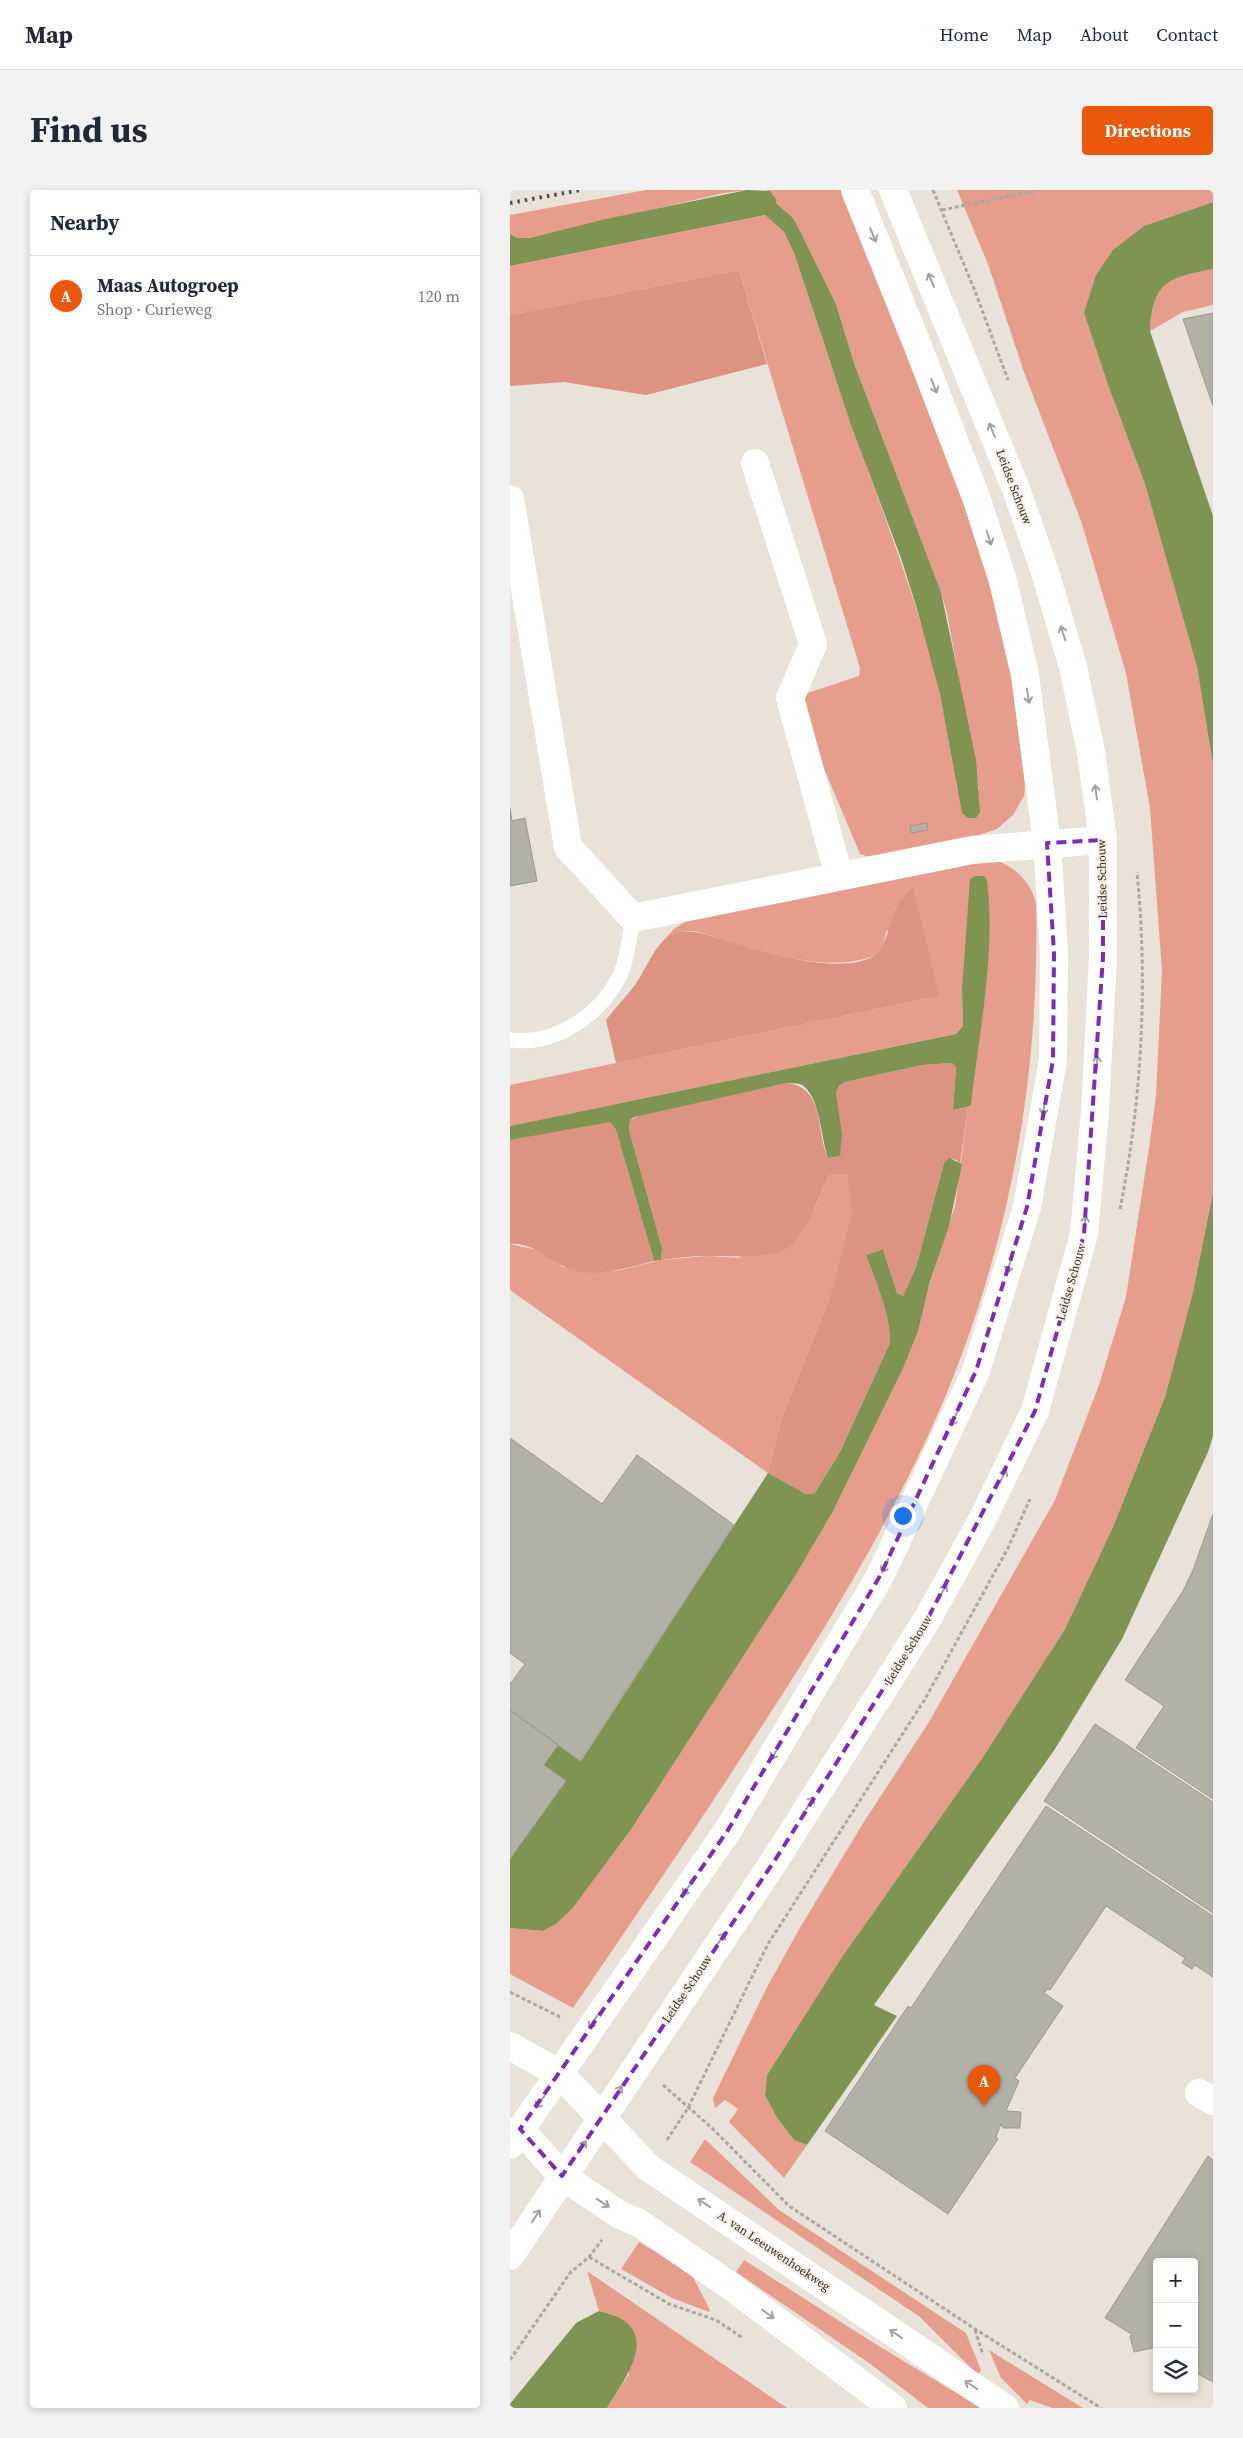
<!DOCTYPE html>
<html lang="en">
<head>
<meta charset="utf-8">
<style>
	body { margin:0; font-family:"Source Serif 4",serif; background:#f2f2f3; color:#1f2937 }
	.controls { position:absolute; right:15px; bottom:15px; display:grid; overflow:hidden; border-radius:5px; box-shadow:0 2px 8px #0003 }
	.controls button { width:45px; height:45px; display:grid; place-items:center; padding:0; border:0; border-bottom:1px solid #e0e1e3; background:#fff; color:#1f2937; font:25px sans-serif }
	.you { position:absolute; left:392px; top:1325px; width:18px; height:18px; margin:-12px; border:4px solid #fff; border-radius:50%; background:#1a73e8; box-shadow:0 0 0 8px #1a73e833 }
	.badge { display:grid; place-items:center; width:32px; height:32px; border-radius:50%; background:#ea580c; color:#fff; font-size:16px; font-weight:700 }
	.pin { position:absolute; translate:-50% -41px; filter:drop-shadow(0 1px 2px #0008) }
	.pin::after { content:''; position:absolute; top:26px; width:18px; height:15px; background:inherit; clip-path:polygon(0 0,100% 0,50% 100%) }
	.list { margin:0; padding:0; list-style:none }
	h2 { display:flex; justify-content:space-between; align-items:center; height:65px; margin:0; padding:0 20px; font-size:21px }
	h2 small { font-size:16px; font-weight:400; color:#747a83 }
	.list li { display:grid; grid-template-columns:32px 1fr auto; gap:15px; align-items:center; box-sizing:border-box; height:80px; padding:0 20px; border-top:1px solid #e0e1e3 }
	.list b { display:block; font-size:19px; white-space:nowrap }
	.list p { margin:0; font-size:16px; white-space:nowrap; color:#747a83 }
	.list em { font-size:16px; font-style:normal; color:#747a83 }
	.icon { flex:none; width:28px; height:28px; fill:none; stroke:currentColor; stroke-width:2; stroke-linecap:round; stroke-linejoin:round }
	.map { position:relative; flex:none; width:703px; height:2218px; overflow:hidden; border-radius:5px }
	header { display:flex; align-items:center; gap:30px; box-sizing:border-box; height:70px; padding:0 25px; background:#fff; border-bottom:1px solid #e0e1e3 }
	header strong { font-size:24px }
	nav { display:flex; gap:28px; margin-inline-start:auto; font-size:18px }
	.intro { display:flex; align-items:center; justify-content:space-between; box-sizing:border-box; height:120px; padding:0 30px }
	h1 { margin:0; font-size:35px }
	.button { padding:12px 22px; border-radius:5px; background:#ea580c; color:#fff; font-size:18px; font-weight:700 }
	main { display:flex; gap:30px; padding:0 30px }
	aside { flex:1; background:#fff; border-radius:5px; box-shadow:0 2px 8px #0003 }
	.map>svg:first-child { display:block }
	.green { fill:#e79d8c }
	.forest { fill:#dc9381 }
	.water { fill:#7f9352 }
	.building { fill:#b2b1a6; stroke:#9b998f }
	.lines { fill:none; stroke-linecap:round; stroke-linejoin:round }
	.path { stroke:#aca79f; stroke-width:3; stroke-dasharray:4 2.5; stroke-linecap:butt }
	.service { stroke:#fff; stroke-width:15 }
	.minor { stroke:#fff; stroke-width:28 }
	.tertiary { stroke:#fff; stroke-width:28 }
	.primary { stroke:#fff; stroke-width:28 }
	.rail { stroke:#504e49; stroke-width:4; stroke-dasharray:2.5 5; stroke-linecap:butt }
	.oneway { stroke:#a1a09f }
	.marked { fill:none; stroke:#7b2cbf; stroke-width:4; stroke-dasharray:10 6; stroke-linejoin:round }
	.labels { text-anchor:middle; stroke-width:4; stroke-linejoin:round; paint-order:stroke }
	.street-label { font-size:12px; fill:#2f2d29; stroke:#f6efe5 }
</style>
</head>
<body>
<header>
<strong>Map</strong>
<nav><a>Home</a><a>Map</a><a>About</a><a>Contact</a></nav>
</header>
<div class="intro"><h1>Find us</h1><a class="button">Directions</a></div>
<main>
<aside>
<h2>Nearby<small></small></h2>
<ul class="list">
<li><span class="badge">A</span><div><b>Maas Autogroep</b><p>Shop · Curieweg</p></div><em>120 m</em></li>
</ul>
</aside>
<div class="map">
<svg width="703" height="2218" viewBox="0 0 703 2218">
	<rect width="100%" height="100%" fill="#e8e2d8"/>
	<path class="green" d="M136,0H238L214,3L20,48H7L0,44V25Z
		M256,0H332L434,249L497,451L515,596L514,606L503,625L487,639L460,648L362,668L350,664L294,531L293,511L298,503L349,486L350,478L229,80L0,125V76L255,25L274,42L284,63C303,121 322,179 342,236C384,355 433,472 447,599L469,600L437,423L431,402L344,173L326,114L289,39L283,28L266,13C266,7 262,2 256,0Z
		M447,0H703V12L634,36L574,123L598,195L635,294L687,477L703,575V1003L683,1102L655,1207L603,1337L555,1439L473,1567L332,1767L257,1885L255,1906L268,1929L284,1950L297,1955L274,1988L219,1932L228,1919L215,1910L205,1918L203,1908L257,1797L291,1736L352,1635L419,1532L545,1310L589,1195L616,1107L640,951L646,906L652,781L640,618L616,483L571,331L514,182L478,74Z
		M703,79V115L673,122L640,141C643,92 657,88 703,79Z
		M487,670C508,680 520,691 526,713C530,883 501,1047 436,1205C386,1324 318,1435 248,1542C188,1635 125,1727 63,1818L0,1784V1738L33,1741L46,1734L62,1719L120,1641L284,1388L322,1323L391,1183L445,1016L458,917L461,916L475,800L478,698L455,782L452,799L453,836L446,844L0,936V895L429,806L377,740L373,754L366,765C324,783 264,765 221,753C209,749 192,741 180,741C171,741 160,746 152,752L165,738L180,729L460,671Z
		M337,983L343,1023L320,1107L271,1230L258,1283L0,1100V1054L28,1060L53,1077L106,1081L151,1070L198,1066L228,1068L304,1020L319,985Z
		M195,1949L269,2020L456,2143L471,2180L468,2185L410,2127L180,1972Z
		M129,2052L181,2083L200,2120L199,2122L162,2108L111,2079Z
		M234,2070L359,2150L471,2218H418L359,2173L226,2082Z
		M77,2081L277,2218H97L119,2184L102,2124L89,2121Z
		M479,2160L573,2218H542L520,2210L517,2214L491,2188Z"/>
	<path class="forest" d="M229,80L257,174L136,205L54,192L0,196V125Z
		M403,697L429,806L106,873L96,830C105,818 116,807 125,795C136,780 144,755 160,746C181,734 206,749 226,754C262,764 332,785 364,766C375,759 382,727 388,714C392,708 398,702 403,697Z
		M442,873L446,877L443,920L458,917L450,973L444,969L434,973L406,1077L393,1106L387,1103L373,1059L356,1065C366,1093 380,1122 380,1153L329,1264L304,1304H296L258,1283L271,1230L320,1107L342,1023L337,984L319,985C309,1007 300,1034 283,1053C267,1071 220,1065 197,1066C182,1066 167,1068 151,1070L152,1058L119,940L120,930L132,924L151,919L277,893C315,897 306,942 318,968L330,966L326,903L329,896L335,892L412,875Z
		M95,931L100,932L106,940L144,1071C116,1078 80,1090 53,1076C35,1068 22,1052 0,1054V950Z"/>
	<path class="water" d="M237,0L260,1L266,9V13L283,28L289,39L326,114L344,173L431,402L466,570L470,622L466,628H458L452,623L430,504L407,419L391,368L341,235L284,63L274,42L255,25L0,76V44L7,48H20L96,29Z
		M703,12V79C657,88 643,92 640,141L703,326V575L687,477L635,294L598,195L574,123L586,85L603,60L634,36Z
		M465,686H474L477,690C486,762 469,843 461,916L443,920L446,877L442,873L412,875L335,892L329,896L326,903L332,945L330,966L318,968C311,949 310,903 290,894C286,893 281,893 277,893L124,927L120,930L119,940L152,1058L151,1070L144,1071L106,940L100,932L0,950V936L446,844L453,836L452,799L460,689Z
		M439,968L452,974L439,1036L419,1095L408,1141L391,1183L322,1323L284,1388L120,1641L62,1719L46,1734L33,1741L0,1738V1669L56,1591L34,1575L48,1555L71,1571L258,1283L296,1304H304L329,1264L380,1153C380,1122 366,1093 356,1065L373,1059L387,1103L393,1106L406,1077L434,973Z
		M703,1003V1246L698,1262L612,1449L545,1559L364,1815L387,1826L297,1955L284,1950L268,1929L255,1906L257,1885L332,1767L473,1567L555,1439L603,1337L655,1207L683,1102Z
		M89,2121C154,2135 120,2182 97,2218H0V2214L66,2133Z"/>
	<path class="building" d="M703,123V216L673,129Z
		M0,618L2,631L15,628L27,691L0,696Z
		M417,633L418,640L401,643L400,636Z
		M0,1248L92,1314L127,1265L224,1335L70,1571L0,1520V1494L15,1474L0,1463Z
		M703,1324V1609L626,1558L654,1516L615,1490L673,1401L683,1380Z
		M0,1520L48,1555L34,1575L56,1591L0,1669Z
		M585,1534L703,1612V1723L534,1611Z
		M536,1616L703,1726V1787L685,1775L682,1779L672,1773L675,1768L596,1716L540,1800L538,1799L534,1803L553,1816L505,1888L509,1891L496,1921L511,1922L510,1938H493L491,1934L486,1947L488,1949L438,2024L315,1941L398,1816L401,1818Z
		M698,1966L703,1970V2192L684,2182V2072H647V2160L643,2158L624,2162L620,2146L623,2145L595,2128Z"/>
	<g class="lines">
		<path class="path" d="M423,0L465,101L498,190
			M432,20L529,0
			M610,1019C632,910 638,793 627,682
			M0,1802L52,1828
			M153,1895L202,1938L279,2016L465,2139L591,2218
			M157,1950L178,1918L258,1754L415,1509L498,1358L520,1309
			M79,2067L159,2114L206,2130L233,2148
			M465,2140L473,2165
			M0,2170L60,2083L79,2067L92,2050"/>
		<path class="service" d="M0,850C45,856 91,825 110,785C118,769 119,746 123,728"/>
		<path class="minor" d="M245,273L303,454L280,508L329,686
			M0,309L58,657L123,728L462,660L593,650
			M0,1856L50,1884
			M689,1903L703,1911"/>
		<path class="tertiary" d="M50,1884L139,1978L495,2218
			M10,1939L52,1986L110,2025L129,2033L219,2095L383,2218"/>
		<path class="primary" d="M0,1955L218,1640L370,1386L466,1181L517,1017L543,870L544,763L537,653L515,485L493,391L467,310L409,159L345,0
			M0,2066L265,1670L418,1428L472,1330L525,1221L574,1044L585,921L593,767V650L581,562L563,477L535,382L506,299L383,0"/>
		<path class="rail" d="M0,13L71,0"/>
	</g>
	<defs><path id="oneway-shaft" d="M-6 0H5M1.5-3L5.5 0L1.5 3" fill="none" stroke-width="1.6" stroke-linecap="round" stroke-linejoin="round" transform="scale(1.25)"/></defs>
	<g class="oneway">
		<use href="#oneway-shaft" transform="translate(363 45) rotate(68)"/>
		<use href="#oneway-shaft" transform="translate(421 90) rotate(-113)"/>
		<use href="#oneway-shaft" transform="translate(424 196) rotate(69)"/>
		<use href="#oneway-shaft" transform="translate(482 240) rotate(-112)"/>
		<use href="#oneway-shaft" transform="translate(479 348) rotate(72)"/>
		<use href="#oneway-shaft" transform="translate(553 443) rotate(-107)"/>
		<use href="#oneway-shaft" transform="translate(518 506) rotate(81)"/>
		<use href="#oneway-shaft" transform="translate(586 602) rotate(-98)"/>
		<use href="#oneway-shaft" transform="translate(587 873) rotate(-87)"/>
		<use href="#oneway-shaft" transform="translate(534 918) rotate(100)"/>
		<use href="#oneway-shaft" transform="translate(575 1033) rotate(-85)"/>
		<use href="#oneway-shaft" transform="translate(499 1076) rotate(107)"/>
		<use href="#oneway-shaft" transform="translate(444 1229) rotate(114)"/>
		<use href="#oneway-shaft" transform="translate(493 1286) rotate(-64)"/>
		<use href="#oneway-shaft" transform="translate(375 1376) rotate(115)"/>
		<use href="#oneway-shaft" transform="translate(433 1401) rotate(-61)"/>
		<use href="#oneway-shaft" transform="translate(265 1563) rotate(121)"/>
		<use href="#oneway-shaft" transform="translate(300 1613) rotate(-58)"/>
		<use href="#oneway-shaft" transform="translate(177 1699) rotate(125)"/>
		<use href="#oneway-shaft" transform="translate(211 1749) rotate(-56)"/>
		<use href="#oneway-shaft" transform="translate(83 1832) rotate(124)"/>
		<use href="#oneway-shaft" transform="translate(108 1902) rotate(-57)"/>
		<use href="#oneway-shaft" transform="translate(30 1912) rotate(126)"/>
		<use href="#oneway-shaft" transform="translate(72 1957) rotate(-56)"/>
		<use href="#oneway-shaft" transform="translate(93 2013) rotate(33)"/>
		<use href="#oneway-shaft" transform="translate(194 2013) rotate(-146)"/>
		<use href="#oneway-shaft" transform="translate(26 2026) rotate(-57)"/>
		<use href="#oneway-shaft" transform="translate(258 2124) rotate(37)"/>
		<use href="#oneway-shaft" transform="translate(386 2144) rotate(-146)"/>
		<use href="#oneway-shaft" transform="translate(461 2195) rotate(-146)"/>
	</g>
	<path class="marked" d="M593,650V767L574,1044L525,1221L418,1428L265,1670L52,1986L10,1939L218,1640L370,1386L466,1181L517,1017L543,870L544,763L537,653Z"/>
	<g class="labels">
		<g class="street-label">
			<text transform="translate(504 297) rotate(69)" y="4">Leidse Schouw</text>
			<text transform="translate(592 689) rotate(-91)" y="4">Leidse Schouw</text>
			<text transform="translate(561 1092) rotate(-74)" y="4">Leidse Schouw</text>
			<text transform="translate(398 1460) rotate(-58)" y="4">Leidse Schouw</text>
			<text transform="translate(177 1799) rotate(-56)" y="4">Leidse Schouw</text>
			<text transform="translate(264 2061) rotate(34)" y="4">A. van Leeuwenhoekweg</text>
		</g>
	</g>
</svg>
<div class="controls">
<button>+</button>
<button>−</button>
<button><svg class="icon" aria-label="layers" viewBox="0 0 24 24"><path d="M12 4l9 5-9 5-9-5zM3 14l9 5 9-5"/></svg></button>
</div>
<div class="you"></div>
<div class="pin badge" style="left:474px;top:1916px">A</div>
</div>
</main>
</body>
</html>
